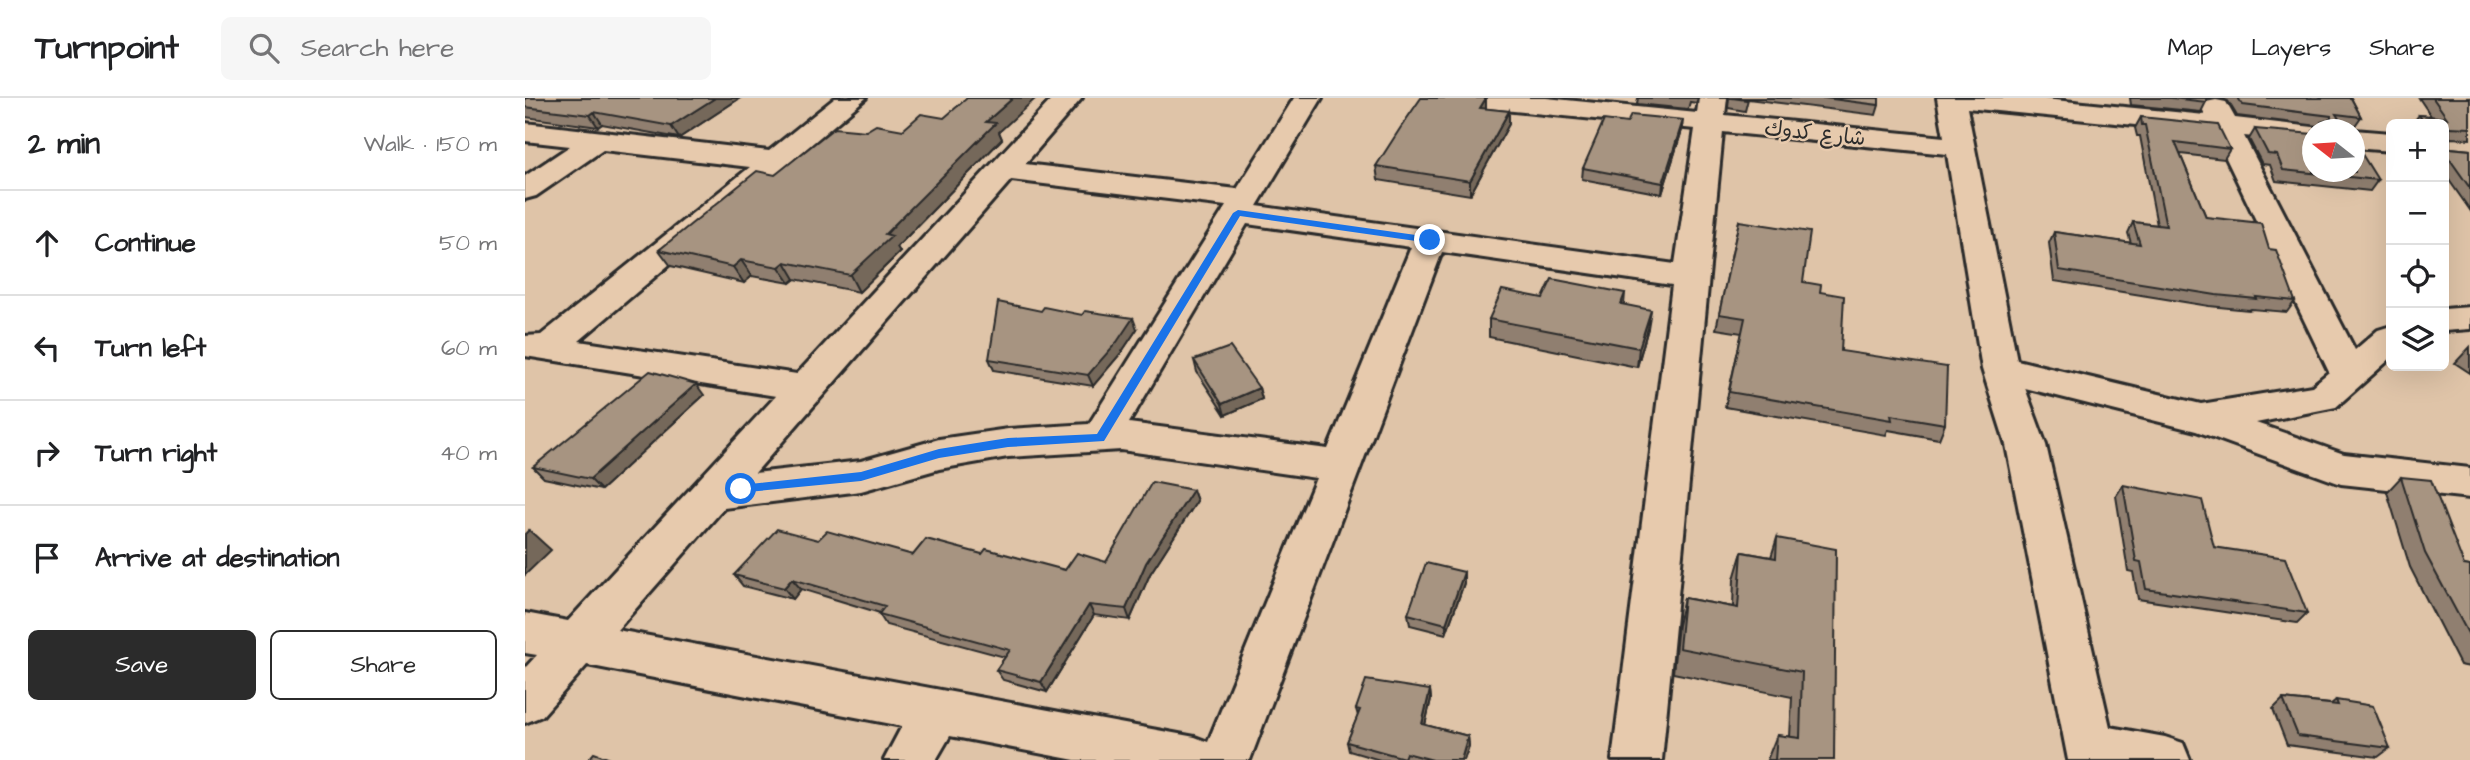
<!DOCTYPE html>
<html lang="en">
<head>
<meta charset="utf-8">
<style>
	body { margin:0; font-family:"Architects Daughter","Playpen Sans Arabic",sans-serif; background:#f6f6f6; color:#202124 }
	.controls { position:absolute; right:21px; top:21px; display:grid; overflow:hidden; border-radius:10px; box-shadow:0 7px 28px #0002 }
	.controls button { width:63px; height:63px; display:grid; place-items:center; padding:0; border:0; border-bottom:2px solid #e0e0e0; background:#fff; color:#202124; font:35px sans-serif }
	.compass { position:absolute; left:1777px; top:21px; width:63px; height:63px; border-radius:50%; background:#fff; box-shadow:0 7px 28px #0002; rotate:287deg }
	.stop { position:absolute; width:21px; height:21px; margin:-16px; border:5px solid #1a73e8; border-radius:50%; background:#fff }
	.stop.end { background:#1a73e8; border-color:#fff; box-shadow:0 2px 7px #0008 }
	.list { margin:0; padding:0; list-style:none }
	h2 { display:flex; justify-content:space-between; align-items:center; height:91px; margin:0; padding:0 28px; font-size:30px }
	h2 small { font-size:23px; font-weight:400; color:#757577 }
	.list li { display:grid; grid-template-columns:46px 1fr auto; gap:21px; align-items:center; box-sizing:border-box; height:105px; padding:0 28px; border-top:2px solid #e0e0e0 }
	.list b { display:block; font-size:26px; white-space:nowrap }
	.list em { font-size:23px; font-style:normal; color:#757577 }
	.actions { display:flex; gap:14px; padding:21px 28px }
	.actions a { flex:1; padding:16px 0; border:2px solid #2b2b2b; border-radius:10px; text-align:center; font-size:24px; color:#2b2b2b }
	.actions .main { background:#2b2b2b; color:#fff }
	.icon { flex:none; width:38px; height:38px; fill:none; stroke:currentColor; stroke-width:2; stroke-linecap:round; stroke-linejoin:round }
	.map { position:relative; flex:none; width:1945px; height:662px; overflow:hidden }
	header { display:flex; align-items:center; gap:42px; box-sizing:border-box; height:98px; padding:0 35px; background:#fff; border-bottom:2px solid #e0e0e0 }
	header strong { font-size:33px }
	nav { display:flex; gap:38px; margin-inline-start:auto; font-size:24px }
	.search { width:490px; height:63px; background:#f6f6f6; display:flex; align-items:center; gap:18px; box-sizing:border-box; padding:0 24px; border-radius:10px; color:#757577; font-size:26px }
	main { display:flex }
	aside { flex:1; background:#fff }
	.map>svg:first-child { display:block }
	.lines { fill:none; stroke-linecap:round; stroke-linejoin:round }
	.minor-casing { stroke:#2b2b2b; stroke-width:6 }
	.minor { fill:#e7caad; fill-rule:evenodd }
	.wall { fill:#907f6f; stroke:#2b2b2b; stroke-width:2 }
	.shaded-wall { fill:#75685a; stroke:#2b2b2b; stroke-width:2 }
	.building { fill:#a79481; stroke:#2b2b2b; stroke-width:2 }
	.route { fill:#1a73e8 }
	.labels { text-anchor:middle; stroke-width:5; stroke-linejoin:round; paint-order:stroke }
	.far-street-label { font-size:21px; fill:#2b2b2b; stroke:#e7caad }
</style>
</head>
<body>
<header>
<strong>Turnpoint</strong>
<div class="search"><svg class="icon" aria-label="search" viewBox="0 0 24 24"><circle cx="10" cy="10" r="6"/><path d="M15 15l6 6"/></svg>Search here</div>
<nav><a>Map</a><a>Layers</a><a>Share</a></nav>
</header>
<main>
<aside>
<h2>2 min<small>Walk · 150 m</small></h2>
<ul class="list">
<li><svg class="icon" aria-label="ahead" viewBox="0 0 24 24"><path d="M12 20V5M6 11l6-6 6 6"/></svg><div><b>Continue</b></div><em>50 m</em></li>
<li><svg class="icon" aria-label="left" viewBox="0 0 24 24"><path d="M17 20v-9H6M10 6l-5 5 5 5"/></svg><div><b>Turn left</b></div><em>60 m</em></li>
<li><svg class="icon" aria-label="right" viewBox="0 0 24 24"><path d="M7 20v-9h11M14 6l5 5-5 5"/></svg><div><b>Turn right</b></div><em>40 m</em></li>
<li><svg class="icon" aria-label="arrive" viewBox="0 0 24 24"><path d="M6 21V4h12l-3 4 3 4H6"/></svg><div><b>Arrive at destination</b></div></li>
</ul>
<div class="actions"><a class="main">Save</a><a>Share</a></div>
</aside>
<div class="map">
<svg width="1945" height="662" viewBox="0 0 1945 662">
	<rect width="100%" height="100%" fill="#dfc4a8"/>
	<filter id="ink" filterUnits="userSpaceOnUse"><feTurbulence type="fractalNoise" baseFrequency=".0143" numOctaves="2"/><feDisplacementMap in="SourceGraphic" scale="14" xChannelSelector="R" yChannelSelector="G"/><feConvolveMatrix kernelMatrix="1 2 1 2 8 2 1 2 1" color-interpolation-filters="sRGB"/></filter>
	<g filter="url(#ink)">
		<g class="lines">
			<g class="minor-casing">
				<path id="minor" d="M310,0H341L54,243L272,276L528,0H557L500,66L712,91L769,0H797L732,108L1150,166L1170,31L937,8L927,6L923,0H1021L1172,15L1174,0H1202L1200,17L1419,39L1412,0H1509L1680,17L1677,10L1681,4L1691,2L1701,4L1710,20L1797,30L1787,32V45L1719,38L1830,252L1853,232L1866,228V260L1811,309L1731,325L1819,356L1945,370V400L1816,386L1671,333L1500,290L1521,347L1585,629L1640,639L1658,645L1665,662H1543L1481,347L1457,271L1422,56L1198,34L1137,662H1087L1147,187L917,154L725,662H550L425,638L411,662H359L377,628L62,567L17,618L0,625V570L12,557L0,555V515L43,523L251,298L0,258V238L16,237L225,69L78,52L11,98L0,101V78L45,48L0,43V25L244,53ZM1442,10L1689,35L1804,274L1787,288L1676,306L1492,262ZM486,82L701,108L564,326L483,331L414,341L336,363L230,375ZM722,126L886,149L803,351L604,325ZM596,352L791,380L683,644L670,639L92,532L199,410L336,393L414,371L483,359Z
					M1829,32L1866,35V53L1829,50Z
					M1945,209V231L1919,233V211Z"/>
			</g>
			<use href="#minor" class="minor"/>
		</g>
		<path class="wall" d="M0,0H215L154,40L77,26L73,29L0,19Z
			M961,0V11L984,13V26L945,97L853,82L851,68Z
			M1113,0H1173L1171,5L1165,4L1163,11L1112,6Z
			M1204,0H1354V7L1351,17L1223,1L1220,13L1203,10Z
			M1605,0H1689L1681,2V4L1676,14L1606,7Z
			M1694,0H1826L1836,19L1829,29L1818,28L1821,32H1791L1794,28L1712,18L1703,3Z
			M1894,0H1945V41L1925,40V50L1945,52V112L1919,75V26H1887L1894,17L1906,18Z
			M1616,19L1705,51L1699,61L1655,56L1681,119L1744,151L1770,203L1762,214L1726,211L1724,212L1684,208L1529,183L1524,145L1529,134L1606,145L1603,135L1608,124L1632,127L1615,38H1612L1610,30Z
			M1730,31L1853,82L1845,93L1751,83L1745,67L1737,66L1724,41Z
			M1157,32L1137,96L1057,81L1058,70Z
			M341,33L474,34L477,41L372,149L375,154L334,194L270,181L265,185L227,178L219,185L146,168L134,152L250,77Z
			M1214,123L1278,184L1295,194L1316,253L1420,326L1414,341L1363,332L1361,337L1200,309L1217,235L1191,231Z
			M1100,195L1099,207L1123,230L1112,269L964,239V221L1018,200Z
			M612,231L596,255L568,288L469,272L464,261Z
			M1945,249V275L1930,265Z
			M669,262L734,290L737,301L700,317L672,274Z
			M179,297L76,392L19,380L8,369Z
			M1876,379L1939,467L1945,468V569L1935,567L1885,469L1862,394Z
			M1598,387L1689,449L1782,515L1772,525L1613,501L1608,474L1603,473L1591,398Z
			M668,392L672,403L625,476L605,522L569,517L522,594L478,582L471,572L480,559L361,527L354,516L355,515L276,491L268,501L218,488L209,477L293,442L388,457L457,456L540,472L581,464Z
			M1252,440L1309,662H1242L1252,637L1265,639L1267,599L1148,575L1153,527L1159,500L1208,509L1209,481L1217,454L1246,459Z
			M939,474V485L921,536L885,527L883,516Z
			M905,592L906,601L900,627L943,638L944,648L939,662H855L824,653L822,644L833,618L831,611Z
			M1758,601L1806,606L1811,602L1865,650L1853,659L1762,647L1748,611Z"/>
		<path class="shaded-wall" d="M190,0H215L154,40L146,28Z
			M488,0H511L474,34L477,41L372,149L375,154L334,194L325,177L461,24Z
			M961,0V13L955,10Z
			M984,13V26L945,97V83Z
			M69,14L77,26L73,29L65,17Z
			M1158,22L1157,32L1137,96L1138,85Z
			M216,162L227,178L219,185L208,169Z
			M260,164L270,181L265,185L254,169Z
			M1126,212L1123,230L1112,269L1114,250Z
			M608,220L612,231L596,255L568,288L563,277Z
			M171,286L179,297L76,392L65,381Z
			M734,290L737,301L700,317L697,306Z
			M668,392L672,403L625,476L605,522L601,511L621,465Z
			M4,432L26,452L0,477V436Z
			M939,474V485L921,536V526Z
			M267,481L276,491L268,501L259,490Z
			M564,507L569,517L522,594L516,584Z
			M905,592L906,601L898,636L897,626Z
			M943,638L944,648L939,662H936Z"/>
		<path class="building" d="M0,0H190L146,28L69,14L65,17L0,9Z
			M442,0H488L461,24L471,25L360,136L367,138L325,177L260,164L254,169L216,162L208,169L134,152L232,73L250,77L309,30L341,33L351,27L378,32L396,16L419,20Z
			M896,0H961L955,10L984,13L945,83L851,68L876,29Z
			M1207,0H1222V2Z
			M1299,0H1354V7Z
			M1646,0H1681V4Z
			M1713,0H1826L1836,19L1811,16L1821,32H1796V24L1806,21V18L1718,7Z
			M1908,0H1945V30L1925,29V50L1945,52V90L1919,53V26H1900L1894,17L1922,20Z
			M1106,17L1158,22L1138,85L1058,70L1079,22L1102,25Z
			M1616,19L1693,27L1705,51L1650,44L1681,119L1736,125L1744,151L1751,152L1770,203L1731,199L1732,201L1691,197L1534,172L1529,134L1615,146L1608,124L1641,128L1620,27H1617Z
			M1730,31L1788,36V74H1830V45L1853,82L1758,72L1752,57L1743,56Z
			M1214,123L1285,134L1278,184L1296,187L1295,194L1319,198L1316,253L1422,269L1420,326L1366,317L1367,322L1204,294L1220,220L1194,216Z
			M1027,181L1100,195L1096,206L1126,212L1114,250L964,221L977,192L1018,200Z
			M473,204L516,213L519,209L557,217L560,213L608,220L592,244L563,277L464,261Z
			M705,249L734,290L697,306L669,262Z
			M125,273L171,286L65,381L8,369Z
			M1876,379L1906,382L1939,467L1945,468V539L1900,455Z
			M627,384L668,392L621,465L601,511L564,507L516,584L471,572L485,552L354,516L360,508L267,481L259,490L209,477L252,431L293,442L302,433L388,457L401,441L457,456L461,451L540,472L552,455L581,464Z
			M1598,387L1677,402L1689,449L1760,460L1782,515L1621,491L1616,464L1611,463Z
			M1252,440L1311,451L1309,662H1250L1252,637L1275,640L1277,574L1154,550L1159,500L1213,510L1217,454L1251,460Z
			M901,465L939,474L921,526L883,516Z
			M841,582L905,592L897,626L943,638L936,662H908L881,655L879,660L822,644L835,612L831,611Z
			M1758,601L1813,607L1811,602L1848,608L1865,650L1773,638Z
			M69,655L88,662H63Z"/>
	</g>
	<path class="route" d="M713,112L905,139L909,142L905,145L715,118L579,343L483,349L414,360L336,383L212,395V388L216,387L336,374L414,351L483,340L572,336L708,115Z"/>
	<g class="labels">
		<g class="far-street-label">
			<text transform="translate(1290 35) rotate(6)" y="7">شارع كدوك</text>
		</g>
	</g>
</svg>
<div class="controls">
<button>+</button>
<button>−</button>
<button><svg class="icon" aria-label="locate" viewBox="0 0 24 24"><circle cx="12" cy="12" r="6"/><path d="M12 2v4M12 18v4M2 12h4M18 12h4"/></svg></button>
<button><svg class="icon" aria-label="layers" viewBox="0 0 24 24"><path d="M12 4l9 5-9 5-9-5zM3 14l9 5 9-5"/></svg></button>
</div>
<svg class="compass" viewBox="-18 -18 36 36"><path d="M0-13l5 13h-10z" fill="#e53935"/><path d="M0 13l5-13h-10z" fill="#757577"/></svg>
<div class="stop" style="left:216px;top:391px"></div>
<div class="stop end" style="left:905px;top:142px"></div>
</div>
</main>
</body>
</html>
